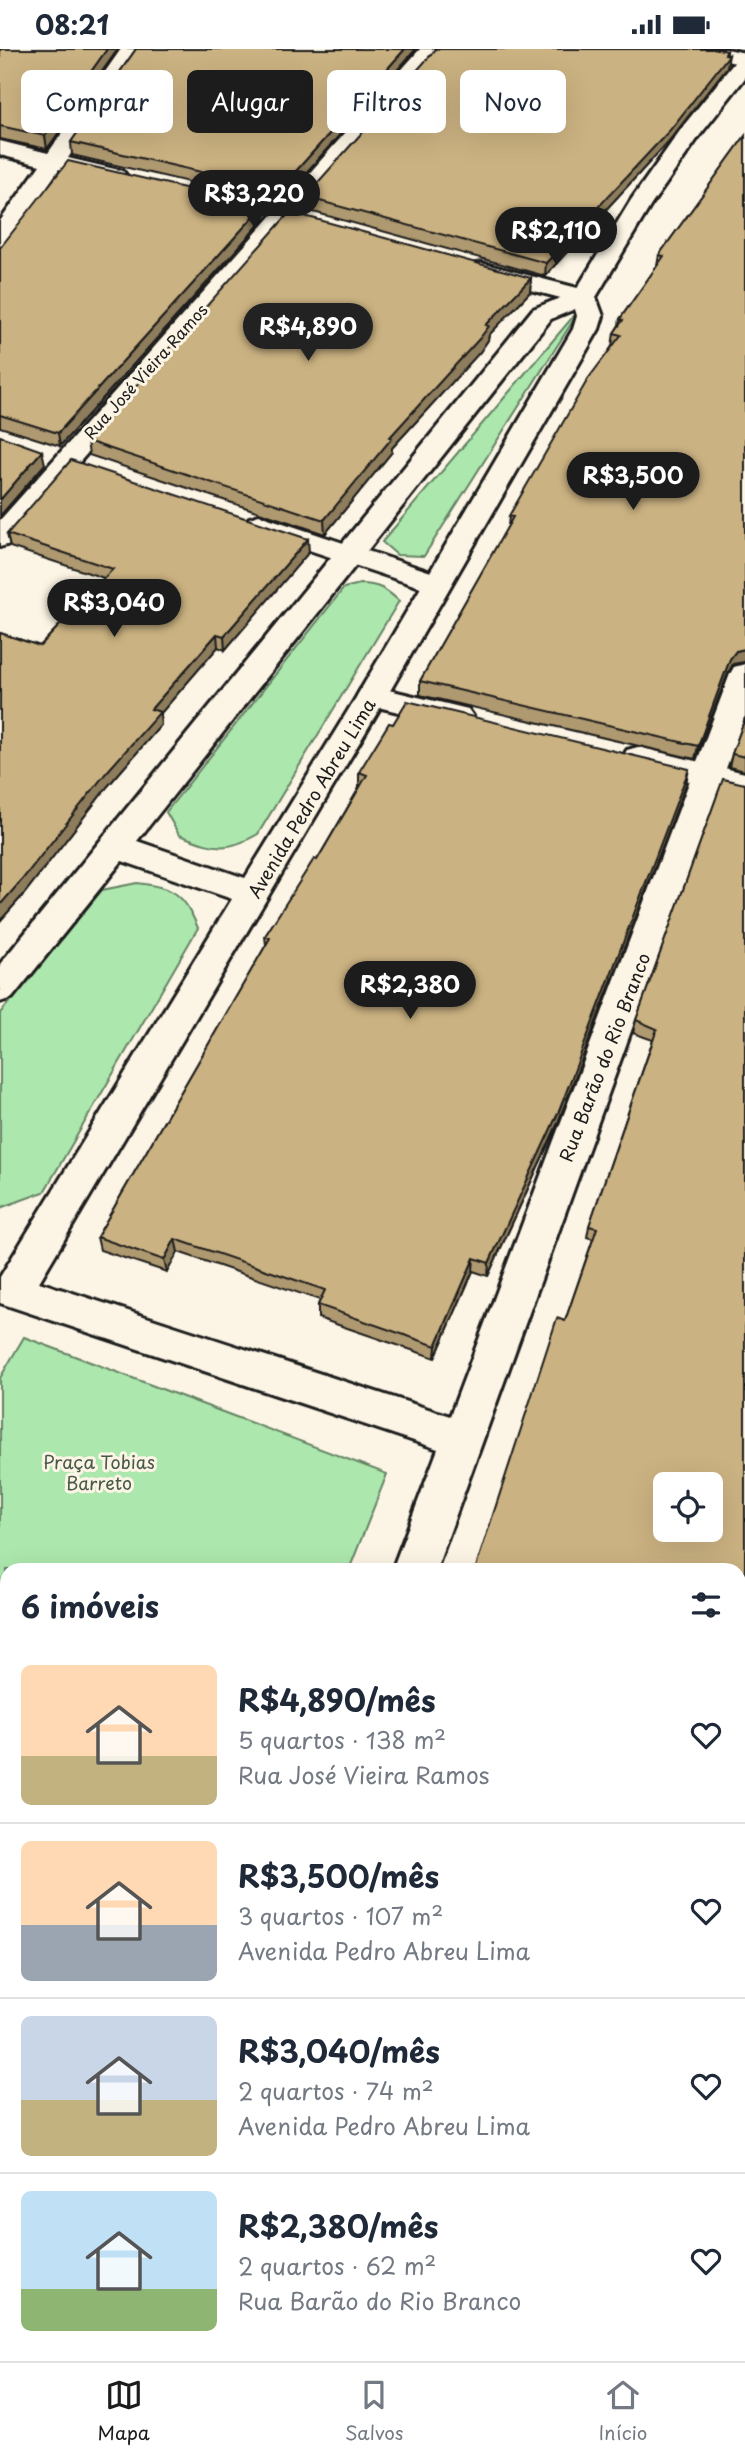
<!DOCTYPE html>
<html lang="pt">
<head>
<meta charset="utf-8">
<style>
	:root { --surface:#fff; --page:#f6f6f7; --text:#1f2937; --muted:#747a83; --line:#e0e1e3; --accent:#1c1c1c }
	body { margin:0; font-family:"Playpen Sans",sans-serif; background:var(--page); color:var(--text); height:100vh; display:flex; flex-direction:column; font-size:26px; white-space:nowrap }
	* { box-sizing:border-box; margin:0 }
	p { font-size:23px; color:var(--muted) }
	.icon { flex:none; width:38px; height:38px; fill:none; stroke:currentColor; stroke-width:2; stroke-linecap:round; stroke-linejoin:round }
	.map { position:relative; flex:1; overflow:hidden }
	.side { position:absolute; left:0px; top:1514px; width:746px; height:800px; display:flex; flex-direction:column; background:var(--surface); border-radius:21px 21px 0 0; box-shadow:0 7px 28px #0002 }
	.side>* { flex:none }
	.banner { position:absolute; left:21px; top:21px; width:704px; height:63px; display:flex; gap:14px }
	.buttons { position:absolute; left:653px; top:1423px; display:grid; gap:14px }
	.buttons a { display:grid; place-items:center; width:70px; height:70px; border-radius:10px; background:var(--surface); box-shadow:0 7px 28px #0002; font-size:35px }
	.price { position:absolute; translate:-50% -60px; padding:0 16px; border-radius:24px; background:var(--accent); color:#fff; font-size:23px; line-height:46px; filter:drop-shadow(0 2px 4px #0008) }
	.price::after { content:''; position:absolute; left:50%; top:42px; width:21px; height:16px; margin-left:-10px; background:inherit; clip-path:polygon(0 0,100% 0,50% 100%) }
	.price.selected { background:#222; color:#fff }
	ul { padding:0; list-style:none }
	li { display:flex; align-items:center; gap:21px; height:175px; padding:0 21px }
	li+li { border-top:2px solid var(--line) }
	li span { display:grid; place-items:center; flex:none; width:196px; height:140px; border-radius:10px; color:#555 }
	li>.icon { margin-inline-start:auto }
	span .icon { width:84px; height:84px; fill:#fffc; stroke-width:1 }
	li b { font-size:30px }
	h2 { display:flex; justify-content:space-between; align-items:center; height:84px; padding:0 21px; font-size:30px }
	.pill { padding:0 24px; border-radius:10px; background:var(--surface); box-shadow:0 7px 28px #0002; font-size:24px; line-height:63px }
	.pill.selected { background:var(--accent); color:#fff }
	.status { display:flex; justify-content:space-between; align-items:center; height:49px; padding:0 35px; background:var(--surface); direction:ltr }
	.status svg { height:19px; fill:currentColor }
	.tab-bar { display:flex; justify-content:space-around; align-items:center; height:98px; border-top:2px solid var(--line); background:var(--surface); font-size:19px; color:var(--muted) }
	.tab-bar a { display:grid; justify-items:center; gap:4px }
	.tab-bar .selected { color:var(--accent) }
	.map>svg:first-child { display:block }
	.green { fill:#ace7ad; stroke:#648264; stroke-width:2 }
	.lines { fill:none; stroke-linecap:round; stroke-linejoin:round }
	.minor-casing { stroke:#1c1c1c; stroke-width:6 }
	.major-casing { stroke:#1c1c1c; stroke-width:6 }
	.minor { fill:#fcf5e5; fill-rule:evenodd }
	.major { fill:#fcf5e5; fill-rule:evenodd }
	.wall { fill:#af9970; stroke:#1c1c1c; stroke-width:2 }
	.shaded-wall { fill:#8e7d5b; stroke:#1c1c1c; stroke-width:2 }
	.building { fill:#cbb282; stroke:#1c1c1c; stroke-width:2; fill-rule:evenodd }
	.labels { text-anchor:middle; dominant-baseline:central; stroke-width:6; stroke-linejoin:round; paint-order:stroke }
	.far-street-label { font-size:16px; fill:#1c1c1c; stroke:#fcf5e5 }
	.street-label { font-size:18px; fill:#1c1c1c; stroke:#fcf5e5 }
	.park-label { font-size:18px; fill:#475948; stroke:#fcf5e5 }
</style>
</head>
<body>
<div class="status"><b>08:21</b><svg viewBox="0 0 49 12"><path d="M0 12V9h3v3zM5 12V6h3v6zM10 12V3h3v9zM15 12V0h3v12zM26 1h20v11H26zM47 4h2v5h-2z"/></svg></div>
<div class="map">
<svg width="745" height="2312" viewBox="0 0 745 2312">
	<rect width="100%" height="100%" fill="#fcf5e5"/>
	<filter id="ink" filterUnits="userSpaceOnUse"><feTurbulence type="fractalNoise" baseFrequency=".0143" numOctaves="2"/><feDisplacementMap in="SourceGraphic" scale="14" xChannelSelector="R" yChannelSelector="G"/><feConvolveMatrix kernelMatrix="1 2 1 2 8 2 1 2 1" color-interpolation-filters="sRGB"/></filter>
	<g filter="url(#ink)">
		<g class="green">
			<path d="M 583,256 L 424,507 L 397,506 L 382,493 Z"/>
			<path d="M 360,535 C 378,535 386,540 399,552 L 258,785 C 224,805 213,798 179,786 L 166,763 L 344,539 Z"/>
			<path d="M 137,834 C 175,839 183,844 198,879 L 44,1143 L 0,1159 L 0,964 L 102,841 Z"/>
			<path d="M 24,1288 L 387,1425 L 349,1521 L 7,1521 L 7,1560 L 0,1557 L 0,1329 Z"/>
			<path d="M 739,2003 L 745,2005 L 745,2312 L 674,2312 L 671,2307 L 738,2306 Z"/>
		</g>
		<g class="lines">
			<defs>
				<g id="minor">
					<path d="M 121,0 L 143,0 L 68,109 L 123,122 L 127,127 L 123,132 L 115,134 L 59,120 L 8,194 L 0,196 L 0,172 L 40,116 L 0,106 L 0,92 L 48,104 Z"/>
					<path d="M 420,0 L 443,0 L 76,417 L 10,495 L 0,498 L 0,471 Z"/>
					<path d="M 685,0 L 727,0 L 745,4 L 745,16 L 689,4 Z"/>
					<path d="M 481,214 L 593,243 L 596,248 L 593,253 L 584,255 L 472,226 L 469,221 L 472,216 Z"/>
					<path d="M 259,466 L 446,528 L 451,534 L 446,540 L 436,543 L 426,540 L 249,481 L 245,475 L 249,469 Z"/>
					<path d="M 372,637 L 468,660 L 473,667 L 468,674 L 457,677 L 361,654 L 357,647 L 361,640 Z"/>
					<path d="M 638,698 L 745,724 L 745,746 L 627,717 L 622,709 L 627,701 Z"/>
					<path d="M 738,1932 L 745,1935 L 745,1985 L 738,1983 Z"/>
					<path d="M 112,2306 L 168,2306 L 166,2312 L 110,2312 Z"/>
				</g>
				<g id="major">
					<path d="M 745,9 L 745,29 L 700,86 L 651,156 L 596,248 L 603,267 L 599,280 L 387,647 L 39,1233 L 450,1367 L 730,625 L 734,618 L 745,615 L 745,667 L 436,1521 L 392,1521 L 438,1400 L 0,1254 L 0,1228 L 232,850 L 122,812 L 12,949 L 0,953 L 0,915 L 533,260 L 575,243 L 631,151 L 684,76 L 737,10 ZM 575,260 L 577,267 L 573,280 L 357,647 L 245,829 L 137,792 L 551,270 Z"/>
					<path d="M 0,1617 L 7,1620 L 7,1666 L 0,1663 Z"/>
					<path d="M 522,2306 L 578,2306 L 580,2312 L 524,2312 Z"/>
					<path d="M 608,2306 L 665,2306 L 667,2312 L 611,2312 Z"/>
				</g>
			</defs>
			<use href="#minor" class="minor-casing"/>
			<use href="#major" class="major-casing"/>
			<use href="#minor" class="minor"/>
			<use href="#major" class="major"/>
		</g>
		<g class="wall">
			<path d="M 0,0 L 118,0 L 47,100 L 0,90 Z"/>
			<path d="M 136,0 L 416,0 L 279,154 L 72,106 L 71,93 Z"/>
			<path d="M 727,2 L 727,18 L 668,93 L 545,227 L 306,161 L 305,148 Z"/>
			<path d="M 745,87 L 733,615 L 728,624 L 695,710 L 420,646 L 420,632 L 508,477 L 509,467 L 612,297 L 614,284 L 619,276 L 620,270 L 657,217 L 659,206 Z"/>
			<path d="M 264,170 L 60,397 L 0,378 L 0,199 Z"/>
			<path d="M 531,229 L 530,243 L 489,286 L 488,291 L 480,303 L 392,399 L 392,403 L 325,485 L 89,406 L 87,392 Z"/>
			<path d="M 7,485 L 309,503 L 225,601 L 218,598 L 160,665 L 161,676 L 108,737 L 24,845 L 0,872 L 0,584 L 40,597 L 104,529 L 10,498 Z"/>
			<path d="M 745,669 L 745,722 L 729,718 L 732,705 Z"/>
			<path d="M 359,723 L 686,735 L 557,1076 L 488,1227 L 473,1222 L 435,1309 L 318,1269 L 318,1256 L 320,1251 L 178,1203 L 167,1223 L 100,1201 L 97,1188 L 266,896 L 265,887 L 317,811 L 359,739 Z"/>
			<path d="M 745,735 L 745,1886 L 738,1883 L 738,1521 L 565,1272 L 593,1190 L 587,1188 L 589,1177 L 653,991 L 633,984 L 636,971 Z"/>
		</g>
		<g class="shaded-wall">
			<path d="M 107,0 L 118,0 L 47,100 L 45,87 Z"/>
			<path d="M 405,0 L 416,0 L 279,154 L 279,141 Z"/>
			<path d="M 727,2 L 726,9 L 729,6 L 727,18 L 668,93 L 545,227 L 546,214 Z"/>
			<path d="M 263,157 L 264,170 L 60,397 L 58,384 Z"/>
			<path d="M 531,229 L 530,243 L 489,286 L 488,291 L 480,303 L 392,399 L 392,403 L 325,485 L 324,471 L 390,388 L 486,276 Z"/>
			<path d="M 42,402 L 45,415 L 0,467 L 0,451 Z"/>
			<path d="M 308,490 L 309,503 L 225,601 L 224,587 Z"/>
			<path d="M 217,585 L 218,598 L 160,665 L 161,676 L 108,737 L 24,845 L 0,872 L 0,856 L 151,660 Z"/>
			<path d="M 745,600 L 745,613 L 733,615 L 728,624 L 695,710 L 698,697 L 730,610 L 736,602 Z"/>
			<path d="M 689,720 L 686,735 L 557,1076 L 488,1227 L 489,1214 Z"/>
			<path d="M 175,1190 L 178,1203 L 167,1223 L 164,1211 Z"/>
			<path d="M 474,1209 L 473,1222 L 435,1309 L 436,1297 Z"/>
			<path d="M 0,1682 L 5,1691 L 0,1699 Z"/>
			<path d="M 69,2306 L 75,2306 L 73,2312 L 66,2312 Z"/>
		</g>
		<g class="building">
			<path d="M 0,0 L 107,0 L 45,87 L 0,77 Z"/>
			<path d="M 136,0 L 405,0 L 279,141 L 71,93 Z"/>
			<path d="M 436,0 L 718,0 L 727,2 L 725,5 L 729,6 L 670,81 L 546,214 L 305,148 Z"/>
			<path d="M 745,87 L 745,600 L 736,602 L 730,610 L 698,697 L 420,632 L 513,468 L 509,467 L 588,330 L 621,286 L 614,284 L 623,271 L 620,270 L 664,207 L 659,206 Z"/>
			<path d="M 68,112 L 263,157 L 58,384 L 0,366 L 0,199 Z"/>
			<path d="M 290,163 L 531,229 L 486,276 L 489,277 L 480,289 L 390,388 L 392,389 L 324,471 L 87,392 Z"/>
			<path d="M 0,387 L 42,402 L 0,451 Z"/>
			<path d="M 71,411 L 308,490 L 224,587 L 217,585 L 151,660 L 160,663 L 106,724 L 21,832 L 0,856 L 0,584 L 40,597 L 113,520 L 7,485 Z"/>
			<path d="M 407,652 L 689,720 L 559,1062 L 489,1214 L 474,1209 L 436,1297 L 318,1256 L 325,1241 L 175,1190 L 164,1211 L 97,1188 L 270,889 L 265,887 L 314,810 L 317,811 L 367,726 L 359,723 L 389,674 L 393,675 Z"/>
			<path d="M 745,669 L 745,708 L 732,705 Z"/>
			<path d="M 723,730 L 745,735 L 745,1879 L 738,1876 L 738,1521 L 475,1521 L 557,1269 L 565,1272 L 597,1179 L 589,1177 L 657,980 L 636,971 ZM 665,1435 L 710,1435 L 710,1480 L 665,1480 Z"/>
			<path d="M 7,1853 L 7,2306 L 69,2306 L 66,2312 L 0,2312 L 0,1865 Z"/>
			<path d="M 187,2306 L 465,2306 L 467,2312 L 185,2312 Z"/>
		</g>
	</g>
	<g class="labels">
		<g class="far-street-label">
			<text transform="translate(145 322) rotate(-48)">Rua José Vieira Ramos</text>
		</g>
		<g class="street-label">
			<text transform="translate(311 749) rotate(-59)">Avenida Pedro Abreu Lima</text>
			<text transform="translate(604 1008) rotate(-69)">Rua Barão do Rio Branco</text>
		</g>
		<g class="park-label">
			<text x="99" y="1412">Praça Tobias<tspan x="99" dy="21">Barreto</tspan></text>
		</g>
	</g>
</svg>
<div class="buttons">
<a><svg class="icon" aria-label="locate" viewBox="0 0 24 24"><circle cx="12" cy="12" r="6"/><path d="M12 2v4M12 18v4M2 12h4M18 12h4"/></svg></a>
</div>
<b class="price" style="left:254px;top:181px">R$3,220</b>
<b class="price" style="left:556px;top:218px">R$2,110</b>
<b class="price selected" style="left:308px;top:314px">R$4,890</b>
<b class="price" style="left:633px;top:463px">R$3,500</b>
<b class="price" style="left:114px;top:590px">R$3,040</b>
<b class="price" style="left:410px;top:972px">R$2,380</b>
<div class="banner">
<a class="pill">Comprar</a>
<a class="pill selected">Alugar</a>
<a class="pill">Filtros</a>
<a class="pill">Novo</a>
</div>
<section class="side">
<h2>6 imóveis<svg class="icon" aria-label="filters" viewBox="0 0 24 24"><path d="M4 7h16M4 17h16"/><circle cx="9" cy="7" r="2"/><circle cx="15" cy="17" r="2"/></svg></h2>
<ul>
<li><span style="background:linear-gradient(#ffd9b3 65%,#c2b280 0)"><svg class="icon" aria-label="home" viewBox="0 0 24 24"><path d="M3 11l9-7 9 7M6 9v11h12V9"/></svg></span><div><b>R$4,890/mês</b><p>5 quartos · 138 m²</p><p>Rua José Vieira Ramos</p></div><svg class="icon" aria-label="heart" viewBox="0 0 24 24"><path d="M12 20l-8-8c-3-5 5-10 8-4 3-6 11-1 8 4z"/></svg></li>
<li><span style="background:linear-gradient(#ffd9b3 60%,#9aa5b1 0)"><svg class="icon" aria-label="home" viewBox="0 0 24 24"><path d="M3 11l9-7 9 7M6 9v11h12V9"/></svg></span><div><b>R$3,500/mês</b><p>3 quartos · 107 m²</p><p>Avenida Pedro Abreu Lima</p></div><svg class="icon" aria-label="heart" viewBox="0 0 24 24"><path d="M12 20l-8-8c-3-5 5-10 8-4 3-6 11-1 8 4z"/></svg></li>
<li><span style="background:linear-gradient(#c9d6e8 60%,#c2b280 0)"><svg class="icon" aria-label="home" viewBox="0 0 24 24"><path d="M3 11l9-7 9 7M6 9v11h12V9"/></svg></span><div><b>R$3,040/mês</b><p>2 quartos · 74 m²</p><p>Avenida Pedro Abreu Lima</p></div><svg class="icon" aria-label="heart" viewBox="0 0 24 24"><path d="M12 20l-8-8c-3-5 5-10 8-4 3-6 11-1 8 4z"/></svg></li>
<li><span style="background:linear-gradient(#bfe0f5 70%,#8fb573 0)"><svg class="icon" aria-label="home" viewBox="0 0 24 24"><path d="M3 11l9-7 9 7M6 9v11h12V9"/></svg></span><div><b>R$2,380/mês</b><p>2 quartos · 62 m²</p><p>Rua Barão do Rio Branco</p></div><svg class="icon" aria-label="heart" viewBox="0 0 24 24"><path d="M12 20l-8-8c-3-5 5-10 8-4 3-6 11-1 8 4z"/></svg></li>
</ul>
</section>
</div>
<nav class="tab-bar">
<a class="selected"><svg class="icon" aria-label="map" viewBox="0 0 24 24"><path d="M3 6l6-2 6 2 6-2v14l-6 2-6-2-6 2zM9 4v14M15 6v14"/></svg>Mapa</a>
<a><svg class="icon" aria-label="saved" viewBox="0 0 24 24"><path d="M7 4h10v16l-5-4-5 4z"/></svg>Salvos</a>
<a><svg class="icon" aria-label="home" viewBox="0 0 24 24"><path d="M3 11l9-7 9 7M6 9v11h12V9"/></svg>Início</a>
</nav>
</body>
</html>
